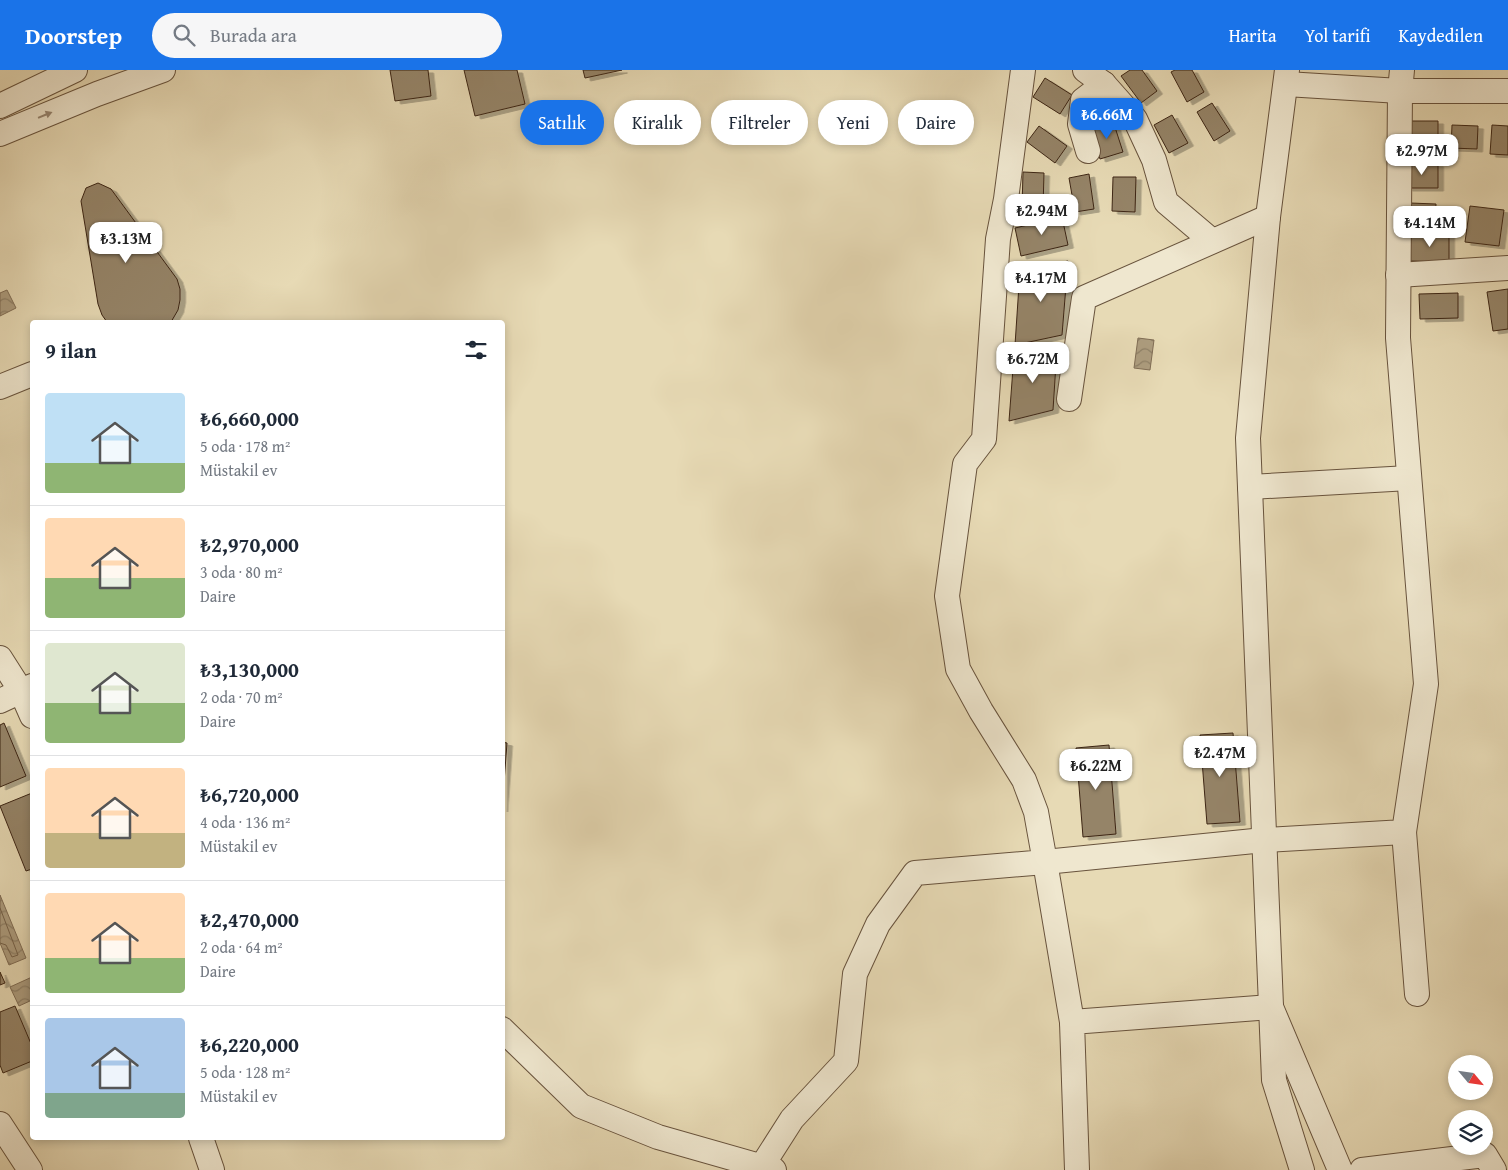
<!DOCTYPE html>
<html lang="tr">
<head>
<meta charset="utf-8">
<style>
	:root { --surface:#fff; --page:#f6f6f7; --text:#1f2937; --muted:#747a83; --line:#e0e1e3; --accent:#1a73e8 }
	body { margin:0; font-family:"Gentium Book Plus",serif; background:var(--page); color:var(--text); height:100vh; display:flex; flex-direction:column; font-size:19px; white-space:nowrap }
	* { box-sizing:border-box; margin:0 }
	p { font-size:16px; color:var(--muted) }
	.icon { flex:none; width:28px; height:28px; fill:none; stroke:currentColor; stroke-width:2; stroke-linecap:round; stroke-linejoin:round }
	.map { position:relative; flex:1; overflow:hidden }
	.sheet { position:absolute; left:30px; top:250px; width:475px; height:820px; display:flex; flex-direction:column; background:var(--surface); border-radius:5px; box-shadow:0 2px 8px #0003 }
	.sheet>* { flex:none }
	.hud { position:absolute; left:520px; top:30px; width:475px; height:45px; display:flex; gap:10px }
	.needle { width:32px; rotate:119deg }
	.controls { position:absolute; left:1448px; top:985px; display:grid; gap:10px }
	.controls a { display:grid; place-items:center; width:45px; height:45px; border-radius:50%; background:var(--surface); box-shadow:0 2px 8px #0003; font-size:25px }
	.price { position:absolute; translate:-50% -42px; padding:0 11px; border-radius:10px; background:#fff; color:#222; font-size:16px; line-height:32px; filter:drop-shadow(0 1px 2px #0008) }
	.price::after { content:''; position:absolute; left:50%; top:30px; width:15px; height:11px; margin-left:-8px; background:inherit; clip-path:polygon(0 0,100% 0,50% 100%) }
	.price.current { background:var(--accent); color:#fff }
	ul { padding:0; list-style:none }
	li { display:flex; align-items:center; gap:15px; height:125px; padding:0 15px }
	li+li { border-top:1px solid var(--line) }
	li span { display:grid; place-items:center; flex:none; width:140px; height:100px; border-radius:5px; color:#555 }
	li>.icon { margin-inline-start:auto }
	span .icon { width:60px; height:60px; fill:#fffc; stroke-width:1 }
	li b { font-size:21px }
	h2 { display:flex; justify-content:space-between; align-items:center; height:60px; padding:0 15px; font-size:21px }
	.tag { padding:0 18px; border-radius:22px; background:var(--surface); box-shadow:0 2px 8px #0003; font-size:18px; line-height:45px }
	.tag.current { background:var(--accent); color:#fff }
	header { display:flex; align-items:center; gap:30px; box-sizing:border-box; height:70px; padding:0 25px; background:var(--accent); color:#fff }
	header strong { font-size:24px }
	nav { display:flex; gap:28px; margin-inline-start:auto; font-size:18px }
	.search { width:350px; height:45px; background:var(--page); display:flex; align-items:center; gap:12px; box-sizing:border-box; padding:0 18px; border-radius:28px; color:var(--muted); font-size:19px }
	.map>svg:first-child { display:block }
	.water { fill:url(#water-waves); stroke:#806d55 }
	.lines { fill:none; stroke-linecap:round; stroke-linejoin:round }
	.shore { stroke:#75624a; stroke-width:1 }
	.building { fill:#958468; stroke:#3d2615; filter:url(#shadow) }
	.minor-casing { stroke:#68533d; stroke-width:26 }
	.minor { stroke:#efe7cf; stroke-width:24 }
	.oneway { fill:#968672 }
</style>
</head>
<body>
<header>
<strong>Doorstep</strong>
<div class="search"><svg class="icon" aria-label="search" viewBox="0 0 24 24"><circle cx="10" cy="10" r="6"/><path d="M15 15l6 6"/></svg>Burada ara</div>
<nav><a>Harita</a><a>Yol tarifi</a><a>Kaydedilen</a></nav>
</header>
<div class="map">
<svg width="1508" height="1100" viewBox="0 0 1508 1100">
	<defs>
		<pattern id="water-waves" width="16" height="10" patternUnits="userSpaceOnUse" patternTransform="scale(1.25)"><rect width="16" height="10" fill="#ad9d7f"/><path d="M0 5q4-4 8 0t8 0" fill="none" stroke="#8e8067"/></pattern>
		<filter id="shadow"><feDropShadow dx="5.5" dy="3" stdDeviation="0" flood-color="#0004"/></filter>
	</defs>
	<rect width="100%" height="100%" fill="#e7dab5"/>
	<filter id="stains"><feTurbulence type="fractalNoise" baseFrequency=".004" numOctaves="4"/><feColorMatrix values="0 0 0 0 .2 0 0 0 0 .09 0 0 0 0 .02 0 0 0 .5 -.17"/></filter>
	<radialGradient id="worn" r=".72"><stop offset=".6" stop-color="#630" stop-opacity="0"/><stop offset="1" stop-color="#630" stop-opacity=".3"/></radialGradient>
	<g class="water">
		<path d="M 7,220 L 16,238 L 0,246 L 0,223 Z"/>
		<path d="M 1138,268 L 1154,270 L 1150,300 L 1134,298 Z"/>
		<path d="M 0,825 L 26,888 L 9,895 L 0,873 Z"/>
		<path d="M 32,907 L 32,930 L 19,936 L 10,917 Z"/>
	</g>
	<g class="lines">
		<path class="shore" d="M 0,838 L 18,885 L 12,887 L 6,875 L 0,873"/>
	</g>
	<g class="building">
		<path d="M 390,0 L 428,0 L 431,26 L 395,31 Z"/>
		<path d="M 464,0 L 517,0 L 525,34 L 475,46 Z"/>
		<path d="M 583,0 L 622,0 L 585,8 Z"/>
		<path d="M 1130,0 L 1142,0 L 1157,21 L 1141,33 L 1121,6 Z"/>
		<path d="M 1175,0 L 1192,0 L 1204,22 L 1187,32 L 1171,2 Z"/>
		<path d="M 1045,8 L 1072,25 L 1060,44 L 1033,27 Z"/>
		<path d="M 1212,33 L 1230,61 L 1214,71 L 1197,42 Z"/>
		<path d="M 1172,45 L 1188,73 L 1169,83 L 1154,55 Z"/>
		<path d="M 1113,51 L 1123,82 L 1100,89 L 1090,58 Z"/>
		<path d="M 1410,51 L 1438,51 L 1438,78 L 1410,77 Z"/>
		<path d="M 1452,55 L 1478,56 L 1477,79 L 1451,78 Z"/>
		<path d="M 1492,55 L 1508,56 L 1508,85 L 1490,84 Z"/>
		<path d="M 1039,56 L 1067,76 L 1055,93 L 1027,72 Z"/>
		<path d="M 1407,93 L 1438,94 L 1438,118 L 1407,118 Z"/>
		<path d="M 1023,102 L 1044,103 L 1043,138 L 1022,138 Z"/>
		<path d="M 1089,104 L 1094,139 L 1075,142 L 1069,108 Z"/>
		<path d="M 1113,107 L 1136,107 L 1135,142 L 1112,141 Z"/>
		<path d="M 98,113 L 111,119 L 177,209 L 180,219 L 180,230 L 178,240 L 171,252 L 107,252 L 102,245 L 98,234 L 81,131 L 86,118 Z"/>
		<path d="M 1410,133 L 1436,134 L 1435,156 L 1409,155 Z"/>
		<path d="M 1470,136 L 1504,140 L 1499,176 L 1465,172 Z"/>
		<path d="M 1062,147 L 1068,175 L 1021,186 L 1015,158 Z"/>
		<path d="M 1411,164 L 1449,165 L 1449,192 L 1410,191 Z"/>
		<path d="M 1068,191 L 1062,265 L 1015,275 L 1020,200 Z"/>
		<path d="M 1508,219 L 1508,259 L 1493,261 L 1487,222 Z"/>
		<path d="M 1458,223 L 1458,248 L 1420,249 L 1419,224 Z"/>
		<path d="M 1057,278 L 1053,340 L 1009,351 L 1014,285 Z"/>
		<path d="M 4,653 L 26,706 L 0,717 L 0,655 Z"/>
		<path d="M 1233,663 L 1240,752 L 1207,754 L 1200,665 Z"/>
		<path d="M 502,672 L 507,673 L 502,739 Z"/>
		<path d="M 1109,675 L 1116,764 L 1083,767 L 1076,678 Z"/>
		<path d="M 32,723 L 32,799 L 26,801 L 0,736 Z"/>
		<path d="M 0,902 L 5,913 L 0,915 Z"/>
		<path d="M 15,936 L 32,976 L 32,991 L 3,1003 L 0,995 L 0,942 Z"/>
	</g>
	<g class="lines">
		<defs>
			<g id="minor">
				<path d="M 1085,0 L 1104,14 L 1135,49 L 1154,90 L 1166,132 L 1212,171"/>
				<path d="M 1287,0 L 1268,147 L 1248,368 L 1274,1010 L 1302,1100"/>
				<path d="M 1286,14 L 1400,21 L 1508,21"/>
				<path d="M 0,36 L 75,0"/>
				<path d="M 0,64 L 97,24 L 163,0"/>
				<path d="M 1088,81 L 1080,54 L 1083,30 L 1104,14"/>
				<path d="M 1398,205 L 1508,198"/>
				<path d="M 0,317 L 32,304"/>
				<path d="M 1069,329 L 1084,228 L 1268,147"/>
				<path d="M 1250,417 L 1409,408"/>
				<path d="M 0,588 L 21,621 L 32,646"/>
				<path d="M 0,631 L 32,616"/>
				<path d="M 1404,762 L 1417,924"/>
				<path d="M 1072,952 L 1045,792 L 1264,770 L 1404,762 L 1426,614 L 1398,268 L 1400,21 L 1402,0"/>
				<path d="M 502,959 L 581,1036 L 658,1067 L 774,1100"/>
				<path d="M 0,1054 L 30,1100"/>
				<path d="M 201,1068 L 212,1100"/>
				<path d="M 762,1096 L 792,1049 L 846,991 L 855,904 L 878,854 L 915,803 L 1045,792 L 1036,742 L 1024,710 L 981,641 L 958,599 L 947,526 L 965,394 L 984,369 L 998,169 L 1006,129 L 1023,0"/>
				<path d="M 1077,1100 L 1072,952 L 1271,937 L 1340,1100"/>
				<path d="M 1362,1100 L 1485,1085 L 1494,1100"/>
			</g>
		</defs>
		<use href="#minor" class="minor-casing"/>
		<use href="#minor" class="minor"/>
	</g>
	<defs><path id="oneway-solid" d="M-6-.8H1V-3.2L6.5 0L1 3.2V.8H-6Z" transform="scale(1.25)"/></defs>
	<use class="oneway" href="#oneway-solid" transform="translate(45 45) rotate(-22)"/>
	<rect width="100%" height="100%" filter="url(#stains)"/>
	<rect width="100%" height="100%" fill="url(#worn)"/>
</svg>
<div class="controls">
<a><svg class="needle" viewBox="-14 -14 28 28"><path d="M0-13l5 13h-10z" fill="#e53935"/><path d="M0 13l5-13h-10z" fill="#747a83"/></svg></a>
<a><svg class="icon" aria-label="layers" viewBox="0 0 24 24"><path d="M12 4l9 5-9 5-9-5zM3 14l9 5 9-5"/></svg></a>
</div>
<b class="price current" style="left:1107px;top:70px">₺6.66M</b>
<b class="price" style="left:1422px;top:106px">₺2.97M</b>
<b class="price" style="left:1042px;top:166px">₺2.94M</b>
<b class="price" style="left:1430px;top:178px">₺4.14M</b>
<b class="price" style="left:126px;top:194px">₺3.13M</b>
<b class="price" style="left:1041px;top:233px">₺4.17M</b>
<b class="price" style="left:1033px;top:314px">₺6.72M</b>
<b class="price" style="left:1220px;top:708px">₺2.47M</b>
<b class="price" style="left:1096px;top:721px">₺6.22M</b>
<div class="hud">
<a class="tag current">Satılık</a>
<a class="tag">Kiralık</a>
<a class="tag">Filtreler</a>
<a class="tag">Yeni</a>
<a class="tag">Daire</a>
</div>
<section class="sheet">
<h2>9 ilan<svg class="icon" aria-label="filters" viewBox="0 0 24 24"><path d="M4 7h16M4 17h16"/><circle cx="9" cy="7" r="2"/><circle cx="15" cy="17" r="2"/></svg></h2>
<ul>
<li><span style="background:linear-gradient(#bfe0f5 70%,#8fb573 0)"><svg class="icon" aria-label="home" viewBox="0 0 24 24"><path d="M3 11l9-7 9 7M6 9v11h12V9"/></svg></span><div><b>₺6,660,000</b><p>5 oda · 178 m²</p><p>Müstakil ev</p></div></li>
<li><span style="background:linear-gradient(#ffd9b3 60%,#8fb573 0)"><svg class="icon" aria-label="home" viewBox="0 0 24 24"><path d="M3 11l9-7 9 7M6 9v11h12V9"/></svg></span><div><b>₺2,970,000</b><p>3 oda · 80 m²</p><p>Daire</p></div></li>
<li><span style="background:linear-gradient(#dfe7d0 60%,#8fb573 0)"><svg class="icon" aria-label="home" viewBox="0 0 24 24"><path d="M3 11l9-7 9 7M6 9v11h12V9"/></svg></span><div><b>₺3,130,000</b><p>2 oda · 70 m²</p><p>Daire</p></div></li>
<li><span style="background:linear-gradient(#ffd9b3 65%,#c2b280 0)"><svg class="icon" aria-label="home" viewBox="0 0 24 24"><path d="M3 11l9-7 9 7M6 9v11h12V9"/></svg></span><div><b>₺6,720,000</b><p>4 oda · 136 m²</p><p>Müstakil ev</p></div></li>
<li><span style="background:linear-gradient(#ffd9b3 65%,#8fb573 0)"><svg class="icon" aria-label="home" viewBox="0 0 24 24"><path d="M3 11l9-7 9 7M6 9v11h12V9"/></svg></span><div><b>₺2,470,000</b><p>2 oda · 64 m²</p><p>Daire</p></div></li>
<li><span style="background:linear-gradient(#a9c7e8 75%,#7fa58c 0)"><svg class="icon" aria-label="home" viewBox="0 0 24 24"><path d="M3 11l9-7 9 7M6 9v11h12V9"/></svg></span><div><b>₺6,220,000</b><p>5 oda · 128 m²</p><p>Müstakil ev</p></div></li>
</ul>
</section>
</div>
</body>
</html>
